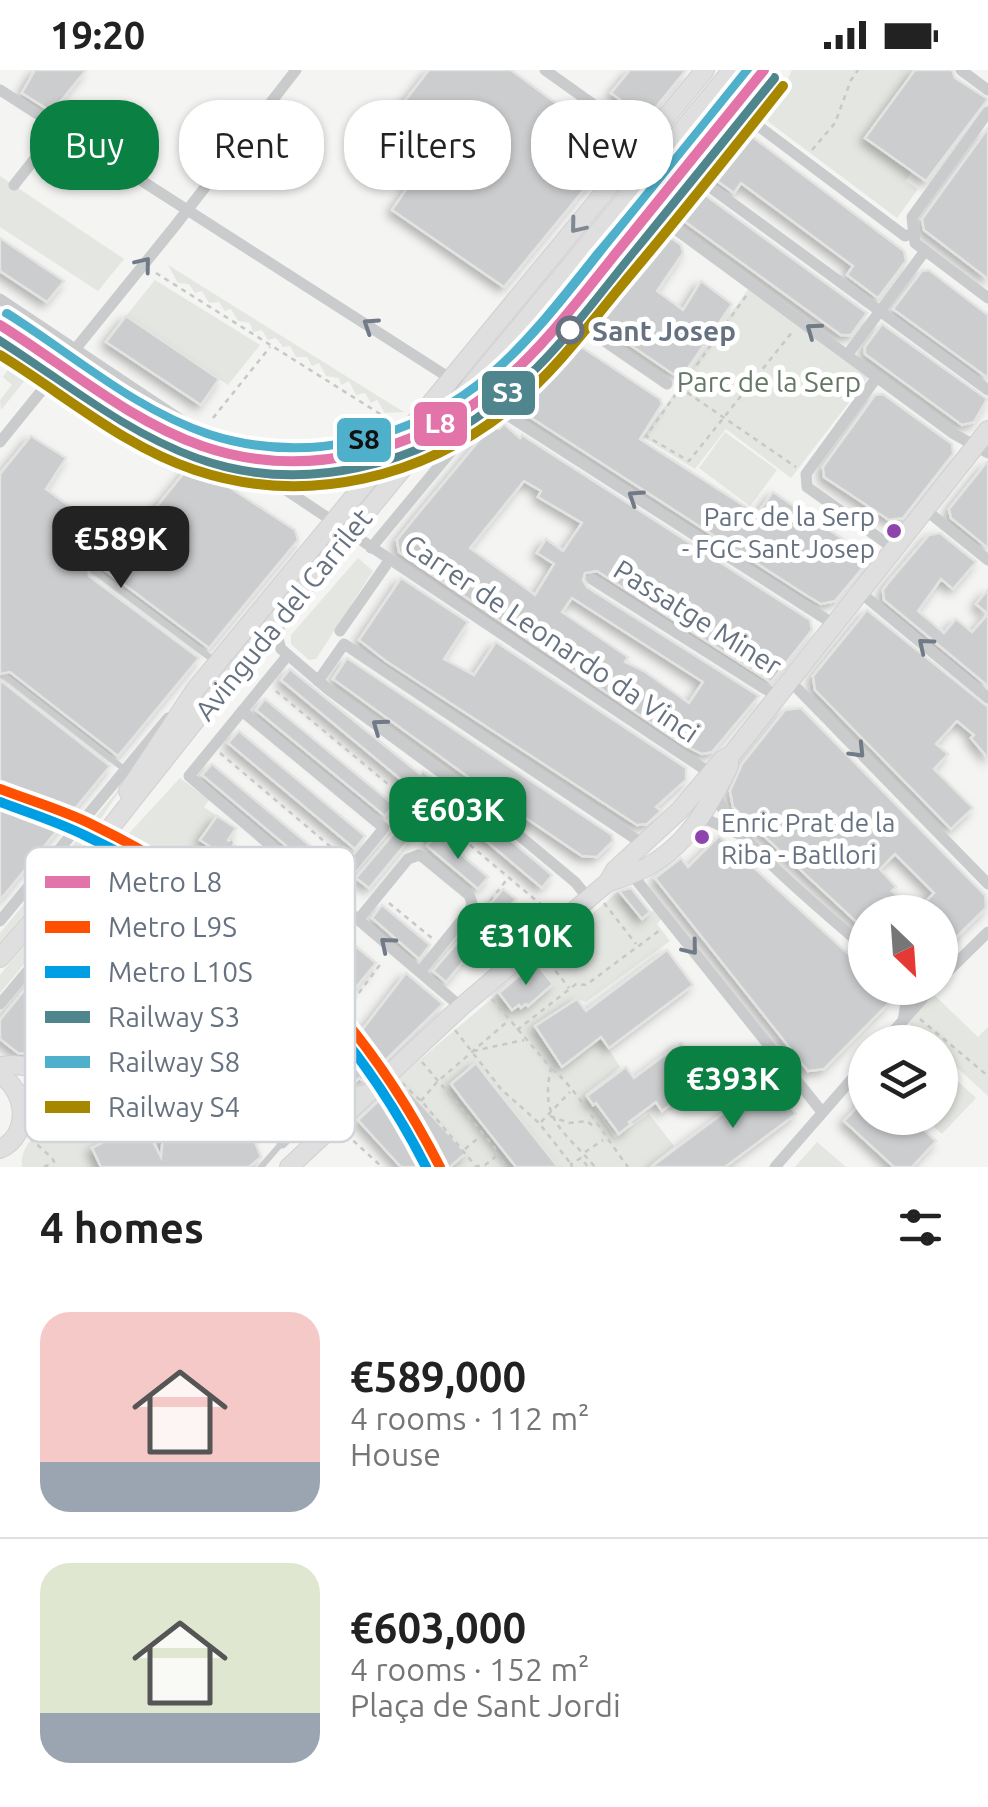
<!DOCTYPE html>
<html lang="en">
<head>
<meta charset="utf-8">
<style>
	:root { --surface:#fff; --page:#f6f6f6; --text:#222; --muted:#767676; --line:#e0e0e0; --accent:#0b8043 }
	body { margin:0; font-family:Ubuntu,sans-serif; background:var(--page); color:var(--text); height:100vh; display:flex; flex-direction:column; font-size:38px; white-space:nowrap }
	* { box-sizing:border-box; margin:0 }
	p { font-size:32px; color:var(--muted) }
	.icon { flex:none; width:55px; height:55px; fill:none; stroke:currentColor; stroke-width:2; stroke-linecap:round; stroke-linejoin:round }
	.map { position:relative; height:1097px; overflow:hidden }
	.side { display:flex; flex-direction:column; background:var(--surface); flex:1 }
	.side>* { flex:none }
	.hud { position:absolute; left:30px; top:30px; width:930px; height:90px; display:flex; gap:20px }
	.needle { width:65px; rotate:155deg }
	.tools { position:absolute; left:848px; top:825px; display:grid; gap:20px }
	.tools a { display:grid; place-items:center; width:110px; height:110px; border-radius:50%; background:var(--surface); box-shadow:0 2px 8px #0004; font-size:50px }
	.price { position:absolute; translate:-50% -85px; padding:0 22px; border-radius:20px; background:var(--accent); color:#fff; font-size:32px; line-height:65px; filter:drop-shadow(0 2px 5px #0008) }
	.price::after { content:''; position:absolute; left:50%; top:60px; width:30px; height:22px; margin-left:-15px; background:inherit; clip-path:polygon(0 0,100% 0,50% 100%) }
	.price.selected { background:#222; color:#fff }
	ul { padding:0; list-style:none }
	li { display:flex; align-items:center; gap:30px; height:250px; padding:0 40px }
	li+li { border-top:2px solid var(--line) }
	li span { display:grid; place-items:center; flex:none; width:280px; height:200px; border-radius:30px; color:#555 }
	li>.icon { margin-inline-start:auto }
	span .icon { width:120px; height:120px; fill:#fffc; stroke-width:1 }
	li b { font-size:42px }
	h2 { display:flex; justify-content:space-between; align-items:center; height:120px; padding:0 40px; font-size:42px }
	.pill { padding:0 35px; border-radius:40px; background:var(--surface); box-shadow:0 2px 8px #0004; font-size:35px; line-height:90px }
	.pill.selected { background:var(--accent); color:#fff }
	.status { display:flex; justify-content:space-between; align-items:center; height:70px; padding:0 50px; background:var(--surface); direction:ltr }
	.status svg { height:28px; fill:currentColor }
	.map>svg:first-child { display:block }
	.green { fill:#e3e6e1 }
	.building { fill:#cccdce; stroke:#e3e3e2; stroke-width:2.5; fill-rule:evenodd; filter:url(#shadow) }
	.lines { fill:none; stroke-linecap:round; stroke-linejoin:round }
	.secondary-casing { stroke:#d0d0d1; stroke-width:20 }
	.path { stroke:#c7c8c8; stroke-width:2.5; stroke-dasharray:5 5; stroke-linecap:butt }
	.lane { stroke:#cacbcc; stroke-width:6 }
	.street { stroke:#cacbcc; stroke-width:11 }
	.secondary { stroke:#dfdfdf; stroke-width:18 }
	.rail-1-casing { stroke:#fff; stroke-width:18 }
	.rail-2-casing { stroke:#fff; stroke-width:18 }
	.rail-3-casing { stroke:#fff; stroke-width:18 }
	.rail-1 { stroke:#4f868e; stroke-width:10 }
	.rail-2 { stroke:#4fb0cb; stroke-width:10 }
	.rail-3 { stroke:#a78600; stroke-width:10 }
	.metro-1-casing { stroke:#fff; stroke-width:18 }
	.metro-2-casing { stroke:#fff; stroke-width:18 }
	.metro-3-casing { stroke:#fff; stroke-width:18 }
	.metro-1 { stroke:#e274aa; stroke-width:10 }
	.metro-2 { stroke:#fe5000; stroke-width:10 }
	.metro-3 { stroke:#009fe3; stroke-width:10 }
	.oneway { stroke:#7f8893 }
	.oneway2 { stroke:#717b88 }
	.stop-dot { fill:#fff; stroke:#677280; stroke-width:5 }
	.bus-dot { fill:#8e44ad; stroke:#fff; stroke-width:4 }
	.labels { text-anchor:middle; dominant-baseline:central; stroke-width:10; stroke-linejoin:round; paint-order:stroke }
	.bus-label { font-size:26px; fill:#677280; stroke:#fff; text-anchor:end }
	.stop-label { font-size:28px; font-weight:bold; fill:#677280; stroke:#fff; text-anchor:start }
	.park-label { font-size:28px; fill:#667865; stroke:#fff }
	.street-label { font-size:28px; fill:#677280; stroke:#fff }
	.key { fill:#fff; stroke:#d1d5d9; stroke-width:2.5 }
	.key-label { font-size:28px; fill:#677280 }
	.line-badge { stroke:#fff; stroke-width:4 }
	.badge-label { font-size:28px; text-anchor:middle; font-weight:bold; fill:#fff }
	.pale-badge-label { font-size:28px; text-anchor:middle; font-weight:bold; fill:#111 }
</style>
</head>
<body>
<div class="status"><b>19:20</b><svg viewBox="0 0 49 12"><path d="M0 12V9h3v3zM5 12V6h3v6zM10 12V3h3v9zM15 12V0h3v12zM26 1h20v11H26zM47 4h2v5h-2z"/></svg></div>
<div class="map">
<svg width="988" height="1097" viewBox="0 0 988 1097">
	<defs>
		<filter id="shadow"><feDropShadow dx="-4.5" dy="4.5" stdDeviation="5" flood-color="#0004"/></filter>
	</defs>
	<rect width="100%" height="100%" fill="#f4f4f3"/>
	<g class="green">
		<path d="M 792,0 L 915,0 L 865,68 L 912,101 L 906,111 L 918,119 L 897,148 L 762,47 L 777,28 L 770,22 L 778,10 L 785,14 Z"/>
		<path d="M 0,106 L 124,189 L 98,221 L 0,157 Z"/>
		<path d="M 168,195 L 386,331 L 404,342 L 385,343 L 377,330 L 371,333 L 365,323 L 356,325 L 349,311 L 341,315 L 339,308 L 326,306 L 319,293 L 312,296 L 307,287 L 296,287 L 290,276 L 283,277 L 276,268 L 268,270 L 262,260 L 253,262 L 250,253 L 238,251 L 231,239 L 225,241 L 219,232 L 209,233 L 202,221 L 195,223 L 189,214 L 178,213 Z"/>
		<path d="M 155,210 L 260,275 L 228,315 L 126,246 Z"/>
		<path d="M 749,218 L 870,305 L 791,408 L 726,359 L 695,399 L 643,367 Z"/>
		<path d="M 30,267 L 49,280 L 1,340 L 0,330 L 12,315 L 3,307 Z"/>
		<path d="M 725,362 L 777,400 L 750,436 L 699,398 Z"/>
		<path d="M 358,488 L 373,501 L 316,589 L 309,590 L 291,574 L 291,565 Z"/>
		<path d="M 132,703 L 87,769 L 0,873 L 0,863 Z"/>
		<path d="M 180,708 L 209,730 L 204,737 L 217,746 L 200,770 L 220,783 L 147,874 L 74,823 Z"/>
		<path d="M 407,731 L 434,753 L 420,769 L 394,747 Z"/>
		<path d="M 619,821 L 642,848 L 654,840 L 661,849 L 657,854 L 670,871 L 586,932 L 576,929 L 551,952 L 547,947 L 536,956 L 562,996 L 587,973 L 590,976 L 601,967 L 620,997 L 585,1024 L 615,1068 L 649,1044 L 674,1076 L 653,1093 L 655,1097 L 450,1097 L 465,1082 L 397,1009 Z"/>
		<path d="M 65,825 L 75,833 L 0,923 L 0,905 Z"/>
		<path d="M 929,920 L 978,967 L 988,957 L 988,1026 L 940,982 L 940,972 L 929,972 L 903,948 Z"/>
		<path d="M 940,995 L 976,1028 L 942,1064 L 924,1048 L 940,1048 Z"/>
		<path d="M 56,1018 L 167,1025 L 174,1097 L 22,1097 C 20,1079 32,1069 43,1056 C 38,1041 42,1027 56,1018 Z"/>
		<path d="M 817,1072 L 846,1097 L 795,1097 Z"/>
	</g>
	<g class="building">
		<path d="M 35,0 L 86,0 L 52,42 L 22,23 Z"/>
		<path d="M 429,0 L 511,0 L 606,70 L 610,88 L 504,217 L 392,140 L 442,67 L 401,36 Z"/>
		<path d="M 630,0 L 686,0 L 656,37 L 634,40 L 611,23 Z"/>
		<path d="M 915,0 L 952,0 L 955,8 L 988,29 L 926,111 L 865,68 Z"/>
		<path d="M 988,58 L 988,209 L 924,160 L 922,149 Z"/>
		<path d="M 746,62 L 904,181 L 906,191 L 878,228 L 847,205 L 853,196 L 741,113 L 734,123 L 702,100 L 732,64 Z"/>
		<path d="M 690,114 L 867,243 L 851,265 L 841,265 L 669,140 Z"/>
		<path d="M 655,156 L 681,175 L 683,183 L 657,221 L 683,240 L 701,211 L 732,234 L 686,301 L 673,304 L 592,249 L 589,235 Z"/>
		<path d="M 0,168 L 64,211 L 47,232 L 0,201 Z"/>
		<path d="M 929,200 L 988,245 L 988,308 L 893,239 L 922,201 Z"/>
		<path d="M 126,246 L 219,309 L 201,335 L 106,272 Z"/>
		<path d="M 882,254 L 987,329 L 974,352 L 962,355 L 865,284 L 865,277 Z"/>
		<path d="M 574,272 L 660,329 L 662,334 L 640,369 L 757,444 L 773,422 L 871,488 L 835,531 L 821,534 L 806,525 L 516,338 L 514,325 L 535,300 L 558,273 Z"/>
		<path d="M 883,324 L 952,374 L 953,384 L 903,448 L 889,450 L 824,407 L 823,397 L 875,325 Z"/>
		<path d="M 504,354 L 520,368 L 522,365 L 810,550 L 812,560 L 771,612 L 597,501 L 585,503 L 583,510 L 587,517 L 759,626 L 712,682 L 702,684 L 684,675 L 399,482 L 397,470 L 417,445 L 491,356 L 499,359 ZM 524,411 L 541,421 L 538,427 L 582,453 L 563,481 L 546,469 L 537,483 L 554,494 L 535,525 L 470,478 ZM 572,528 L 703,612 L 689,633 L 644,601 L 625,592 L 628,587 L 562,542 Z"/>
		<path d="M 31,366 L 66,388 L 46,419 L 124,477 L 192,393 L 295,460 L 298,470 L 209,578 L 97,494 L 88,495 L 89,506 L 199,588 L 118,686 L 10,602 L 0,604 L 0,404 Z"/>
		<path d="M 987,392 L 988,392 L 988,478 L 951,448 L 949,439 Z"/>
		<path d="M 940,463 L 976,492 L 953,519 L 941,509 L 918,541 L 944,563 L 956,549 L 972,562 L 988,544 L 976,534 L 988,520 L 988,616 L 884,530 L 883,520 L 888,513 L 929,465 Z"/>
		<path d="M 401,508 L 468,552 L 444,589 L 474,605 L 496,572 L 686,698 L 686,710 L 656,737 L 661,741 L 647,754 L 637,755 L 386,591 L 359,570 Z"/>
		<path d="M 867,540 L 988,637 L 988,688 L 971,668 L 974,665 L 957,651 L 936,674 L 948,684 L 934,699 L 973,738 L 951,759 L 815,620 L 813,606 Z"/>
		<path d="M 347,588 L 612,765 L 613,771 L 597,787 L 582,786 L 514,740 L 333,609 Z"/>
		<path d="M 290,599 L 420,704 L 423,701 L 460,728 L 552,805 L 542,818 L 415,711 L 410,717 L 281,610 Z"/>
		<path d="M 0,610 L 110,696 L 0,830 Z"/>
		<path d="M 265,629 L 394,735 L 385,746 L 256,640 Z"/>
		<path d="M 801,638 L 985,825 L 986,838 L 940,883 L 940,842 L 916,842 L 934,823 L 895,784 L 880,799 L 896,817 L 892,821 L 916,842 L 865,842 L 865,860 L 733,737 L 730,721 L 742,694 L 785,640 Z"/>
		<path d="M 239,661 L 365,766 L 355,779 L 228,673 Z"/>
		<path d="M 212,694 L 338,799 L 328,811 L 202,705 Z"/>
		<path d="M 217,746 L 236,758 L 228,770 L 376,893 L 352,922 L 208,802 L 223,785 L 200,770 Z"/>
		<path d="M 400,756 L 412,766 L 369,818 L 356,808 Z"/>
		<path d="M 437,764 L 488,807 L 478,819 L 427,776 Z"/>
		<path d="M 719,766 L 865,899 L 865,918 L 885,918 L 889,921 L 889,933 L 824,999 L 808,1001 L 655,808 L 681,788 L 688,797 Z"/>
		<path d="M 631,818 L 650,842 L 642,849 L 619,821 Z"/>
		<path d="M 503,819 L 516,829 L 446,912 L 433,901 Z"/>
		<path d="M 382,835 L 430,875 L 419,889 L 372,848 Z"/>
		<path d="M 90,840 L 191,917 L 133,986 L 109,966 L 91,987 L 78,976 L 72,983 L 48,963 L 31,984 L 18,983 L 0,969 L 0,950 Z"/>
		<path d="M 667,880 L 693,915 L 609,978 L 601,967 L 562,997 L 535,956 L 577,929 L 586,941 Z"/>
		<path d="M 535,892 L 553,914 L 528,936 L 526,934 L 521,938 L 519,935 L 512,940 L 499,923 Z"/>
		<path d="M 406,903 L 443,934 L 364,1011 L 359,1008 L 352,1015 L 332,999 Z"/>
		<path d="M 681,973 L 707,1007 L 662,1041 L 656,1032 L 629,1052 L 631,1054 L 619,1064 L 596,1033 L 593,1035 L 587,1026 L 626,997 L 634,1008 Z"/>
		<path d="M 476,993 L 489,1010 L 558,1097 L 516,1097 L 463,1030 L 451,1014 Z"/>
		<path d="M 769,1009 L 796,1044 L 725,1097 L 651,1097 Z"/>
		<path d="M 400,1011 L 466,1083 L 450,1097 L 401,1097 L 358,1050 Z"/>
		<path d="M 167,1025 L 239,1032 L 261,1087 L 249,1097 L 101,1097 L 92,1078 L 143,1052 L 161,1087 Z"/>
		<path d="M 865,1029 L 865,1048 L 911,1048 L 936,1071 L 912,1097 L 894,1097 L 844,1051 Z"/>
	</g>
	<g class="lines">
		<defs>
			<g id="secondary">
				<path d="M 128,721 L 195,620 L 705,0"/>
				<path d="M 608,812 C 674,795 701,753 729,696 L 729,688"/>
				<path d="M 0,888 L 84,791 L 213,628 L 732,0"/>
				<path d="M 0,996 L 13,995 L 294,1020 L 313,1028"/>
				<path d="M 0,1005 C 27,1021 31,1065 0,1079"/>
				<path d="M 21,1033 L 37,1014 L 63,1001"/>
				<path d="M 313,1056 L 306,1043 L 313,1028 L 327,1025 L 344,1030 L 362,1025"/>
				<path d="M 289,1097 L 461,937 L 608,812 L 615,800 L 680,740 L 722,690 L 732,684 L 988,360"/>
			</g>
		</defs>
		<use href="#secondary" class="secondary-casing"/>
		<g class="path">
			<path d="M 812,80 L 835,53 L 851,10 L 858,0"/>
			<path d="M 156,203 L 396,354"/>
			<path d="M 746,226 L 646,366 L 689,391 L 793,261"/>
			<path d="M 679,317 L 796,397"/>
			<path d="M 213,348 L 270,277"/>
			<path d="M 276,621 L 406,729 L 414,728 L 551,843"/>
			<path d="M 220,683 L 344,788"/>
			<path d="M 390,748 L 404,731"/>
			<path d="M 395,751 L 415,767"/>
			<path d="M 424,773 L 442,753"/>
			<path d="M 207,803 L 355,928 L 382,892"/>
			<path d="M 185,830 L 307,931"/>
			<path d="M 490,831 L 508,808"/>
			<path d="M 389,833 L 433,869"/>
			<path d="M 604,833 L 636,874"/>
			<path d="M 159,860 L 234,769"/>
			<path d="M 543,885 L 569,918"/>
			<path d="M 492,929 L 551,998 C 539,1051 564,1060 595,1097"/>
			<path d="M 920,949 L 988,1006"/>
			<path d="M 455,960 L 501,1019 L 539,1053 L 571,1094"/>
			<path d="M 517,960 L 576,914 L 586,915 L 660,860"/>
			<path d="M 281,962 L 307,931 L 323,925 L 334,912"/>
			<path d="M 473,981 L 524,970"/>
			<path d="M 35,982 L 132,867 L 141,874"/>
			<path d="M 422,992 L 495,1078 L 495,1087 L 485,1095 L 472,1097"/>
			<path d="M 552,999 C 573,1014 609,1072 628,1097"/>
			<path d="M 402,1013 L 424,1034 L 473,1093"/>
			<path d="M 421,1031 L 437,1012 L 508,951"/>
			<path d="M 550,1046 L 569,1053 L 587,1051 L 594,1057"/>
			<path d="M 541,1052 L 570,1022"/>
			<path d="M 346,1064 L 382,1097"/>
			<path d="M 30,1068 L 52,1088 L 57,1097"/>
			<path d="M 465,1079 L 482,1065"/>
			<path d="M 495,1082 L 507,1097"/>
			<path d="M 585,1082 L 603,1070"/>
			<path d="M 44,1097 L 53,1093"/>
			<path d="M 572,1097 L 571,1094 L 581,1088 L 588,1097"/>
		</g>
		<g class="lane">
			<path d="M 93,500 L 216,592"/>
			<path d="M 6,607 L 124,699"/>
			<path d="M 261,1097 L 281,1074"/>
		</g>
		<g class="street">
			<path d="M 545,0 L 646,72"/>
			<path d="M 961,0 L 988,20"/>
			<path d="M 0,20 L 835,555"/>
			<path d="M 988,42 L 912,147 L 915,173 L 988,228"/>
			<path d="M 745,46 L 905,166 L 914,163"/>
			<path d="M 695,106 L 988,320"/>
			<path d="M 14,115 L 60,57"/>
			<path d="M 636,116 L 648,139 L 954,364 L 988,383"/>
			<path d="M 0,229 L 710,703 L 716,701"/>
			<path d="M 884,236 L 925,181"/>
			<path d="M 562,242 L 667,314"/>
			<path d="M 847,285 L 880,241"/>
			<path d="M 877,307 L 806,404 L 807,417 L 896,480"/>
			<path d="M 0,372 L 175,156 L 296,0"/>
			<path d="M 927,441 L 988,490"/>
			<path d="M 371,478 L 483,343 L 495,337 L 506,310 L 764,0"/>
			<path d="M 592,509 L 778,627"/>
			<path d="M 861,523 L 988,628"/>
			<path d="M 280,551 L 278,569 L 281,579 L 329,620 L 466,721 L 575,812 L 589,829"/>
			<path d="M 340,561 L 386,495"/>
			<path d="M 288,585 L 189,706 L 461,937"/>
			<path d="M 318,611 L 344,574 L 643,774"/>
			<path d="M 790,611 L 988,814"/>
			<path d="M 242,641 L 384,758 L 328,826"/>
			<path d="M 715,724 C 732,768 826,843 865,878"/>
			<path d="M 699,746 L 741,765"/>
			<path d="M 637,798 L 638,812 L 822,1042"/>
			<path d="M 358,850 L 408,789 L 419,785 L 424,788 L 469,825 L 472,833 L 470,840 L 420,902"/>
			<path d="M 0,851 L 168,648"/>
			<path d="M 154,874 L 271,970 L 294,1020"/>
			<path d="M 940,909 L 988,862"/>
			<path d="M 901,918 L 906,933 L 903,951"/>
			<path d="M 0,934 L 76,843"/>
			<path d="M 884,972 L 932,918"/>
			<path d="M 282,1073 L 296,1059 L 310,1054"/>
			<path d="M 775,1097 L 865,994"/>
		</g>
		<use href="#secondary" class="secondary"/>
		<defs>
			<path id="rail-1" d="M 0,270 C 64,310 123,359 194,386 C 300,427 420,395 506,325 C 554,286 592,232 631,184 C 679,126 726,67 774,8"/>
			<path id="rail-2" d="M 7,244 C 72,285 135,341 209,365 C 307,396 416,371 493,303 C 533,268 566,224 599,183 C 650,123 699,61 748,0"/>
			<path id="rail-3" d="M 0,285 C 64,324 123,376 195,400 C 306,437 426,408 515,334 C 559,297 594,248 631,204 C 683,142 733,79 783,16"/>
		</defs>
		<use href="#rail-1" class="rail-1-casing"/>
		<use href="#rail-2" class="rail-2-casing"/>
		<use href="#rail-3" class="rail-3-casing"/>
		<use href="#rail-1" class="rail-1"/>
		<use href="#rail-2" class="rail-2"/>
		<use href="#rail-3" class="rail-3"/>
		<defs>
			<path id="metro-1" d="M 0,255 C 66,296 128,350 202,376 C 303,411 419,383 500,314 C 546,275 583,224 621,177 C 669,118 716,59 764,0"/>
			<path id="metro-2" d="M 0,719 C 31,731 63,740 93,755 C 250,831 361,942 440,1097"/>
			<path id="metro-3" d="M 0,732 C 29,743 58,752 86,766 C 236,837 351,949 426,1097"/>
		</defs>
		<use href="#metro-1" class="metro-1-casing"/>
		<use href="#metro-2" class="metro-2-casing"/>
		<use href="#metro-3" class="metro-3-casing"/>
		<use href="#metro-1" class="metro-1"/>
		<use href="#metro-2" class="metro-2"/>
		<use href="#metro-3" class="metro-3"/>
	</g>
	<defs><path id="oneway-chevron" d="M-2-3.5L2.5 0L-2 3.5" fill="none" stroke-width="1.6" stroke-linecap="round" stroke-linejoin="round" transform="scale(2.5)"/></defs>
	<use class="oneway" href="#oneway-chevron" transform="translate(577 156) rotate(129)"/>
	<g class="oneway2">
		<use href="#oneway-chevron" transform="translate(144 194) rotate(-51)"/>
		<use href="#oneway-chevron" transform="translate(370 255) rotate(-147)"/>
		<use href="#oneway-chevron" transform="translate(813 260) rotate(-144)"/>
		<use href="#oneway-chevron" transform="translate(635 427) rotate(-147)"/>
		<use href="#oneway-chevron" transform="translate(925 575) rotate(-140)"/>
		<use href="#oneway-chevron" transform="translate(379 656) rotate(-144)"/>
		<use href="#oneway-chevron" transform="translate(858 681) rotate(46)"/>
		<use href="#oneway-chevron" transform="translate(387 874) rotate(-140)"/>
		<use href="#oneway-chevron" transform="translate(691 878) rotate(51)"/>
	</g>
	<circle class="stop-dot" cx="570" cy="260" r="12"/>
	<g class="bus-dot">
		<circle cx="894" cy="461" r="9"/>
		<circle cx="702" cy="767" r="9"/>
	</g>
	<g class="labels">
		<g class="bus-label">
			<text x="875" y="446">Parc de la Serp<tspan x="875" dy="32">- FGC Sant Josep</tspan></text>
			<text x="721" y="752" text-anchor="start">Enric Prat de la<tspan x="721" dy="32">Riba - Batllori</tspan></text>
		</g>
		<g class="stop-label">
			<text x="592" y="260">Sant Josep</text>
		</g>
		<g class="park-label">
			<text x="769" y="311">Parc de la Serp</text>
		</g>
		<g class="street-label">
			<text transform="translate(283 544) rotate(-51)">Avinguda del Carrilet</text>
			<text transform="translate(698 547) rotate(32)">Passatge Miner</text>
			<text transform="translate(552 568) rotate(34)">Carrer de Leonardo da Vinci</text>
		</g>
	</g>
	<rect x="25" y="777" width="330" height="295" rx="15" class="key"/>
	<rect x="45" y="806" width="45" height="12" fill="#e274aa"/>
	<rect x="45" y="851" width="45" height="12" fill="#fe5000"/>
	<rect x="45" y="896" width="45" height="12" fill="#009fe3"/>
	<rect x="45" y="941" width="45" height="12" fill="#4f868e"/>
	<rect x="45" y="986" width="45" height="12" fill="#4fb0cb"/>
	<rect x="45" y="1031" width="45" height="12" fill="#a78600"/>
	<g class="key-label">
		<text x="108" y="822">Metro L8</text>
		<text x="108" y="867">Metro L9S</text>
		<text x="108" y="912">Metro L10S</text>
		<text x="108" y="957">Railway S3</text>
		<text x="108" y="1002">Railway S8</text>
		<text x="108" y="1047">Railway S4</text>
	</g>
	<g class="line-badge">
		<rect x="480" y="299" width="57" height="48" rx="10" fill="#4f868e"/>
		<rect x="412" y="330" width="57" height="48" rx="10" fill="#e274aa"/>
		<rect x="335" y="346" width="58" height="48" rx="10" fill="#4fb0cb"/>
	</g>
	<g class="badge-label">
		<text x="508" y="332">S3</text>
		<text x="440" y="363">L8</text>
	</g>
	<g class="pale-badge-label">
		<text x="364" y="379">S8</text>
	</g>
</svg>
<div class="tools">
<a><svg class="needle" viewBox="-14 -14 28 28"><path d="M0-13l5 13h-10z" fill="#e53935"/><path d="M0 13l5-13h-10z" fill="#767676"/></svg></a>
<a><svg class="icon" aria-label="layers" viewBox="0 0 24 24"><path d="M12 4l9 5-9 5-9-5zM3 14l9 5 9-5"/></svg></a>
</div>
<b class="price selected" style="left:121px;top:521px">€589K</b>
<b class="price" style="left:458px;top:792px">€603K</b>
<b class="price" style="left:526px;top:918px">€310K</b>
<b class="price" style="left:733px;top:1061px">€393K</b>
<div class="hud">
<a class="pill selected">Buy</a>
<a class="pill">Rent</a>
<a class="pill">Filters</a>
<a class="pill">New</a>
</div>
</div>
<section class="side">
<h2>4 homes<svg class="icon" aria-label="filters" viewBox="0 0 24 24"><path d="M4 7h16M4 17h16"/><circle cx="9" cy="7" r="2"/><circle cx="15" cy="17" r="2"/></svg></h2>
<ul>
<li><span style="background:linear-gradient(#f6c9c9 75%,#9aa5b1 0)"><svg class="icon" aria-label="home" viewBox="0 0 24 24"><path d="M3 11l9-7 9 7M6 9v11h12V9"/></svg></span><div><b>€589,000</b><p>4 rooms · 112 m²</p><p>House</p></div></li>
<li><span style="background:linear-gradient(#dfe7d0 75%,#9aa5b1 0)"><svg class="icon" aria-label="home" viewBox="0 0 24 24"><path d="M3 11l9-7 9 7M6 9v11h12V9"/></svg></span><div><b>€603,000</b><p>4 rooms · 152 m²</p><p>Plaça de Sant Jordi</p></div></li>
</ul>
</section>
</body>
</html>
